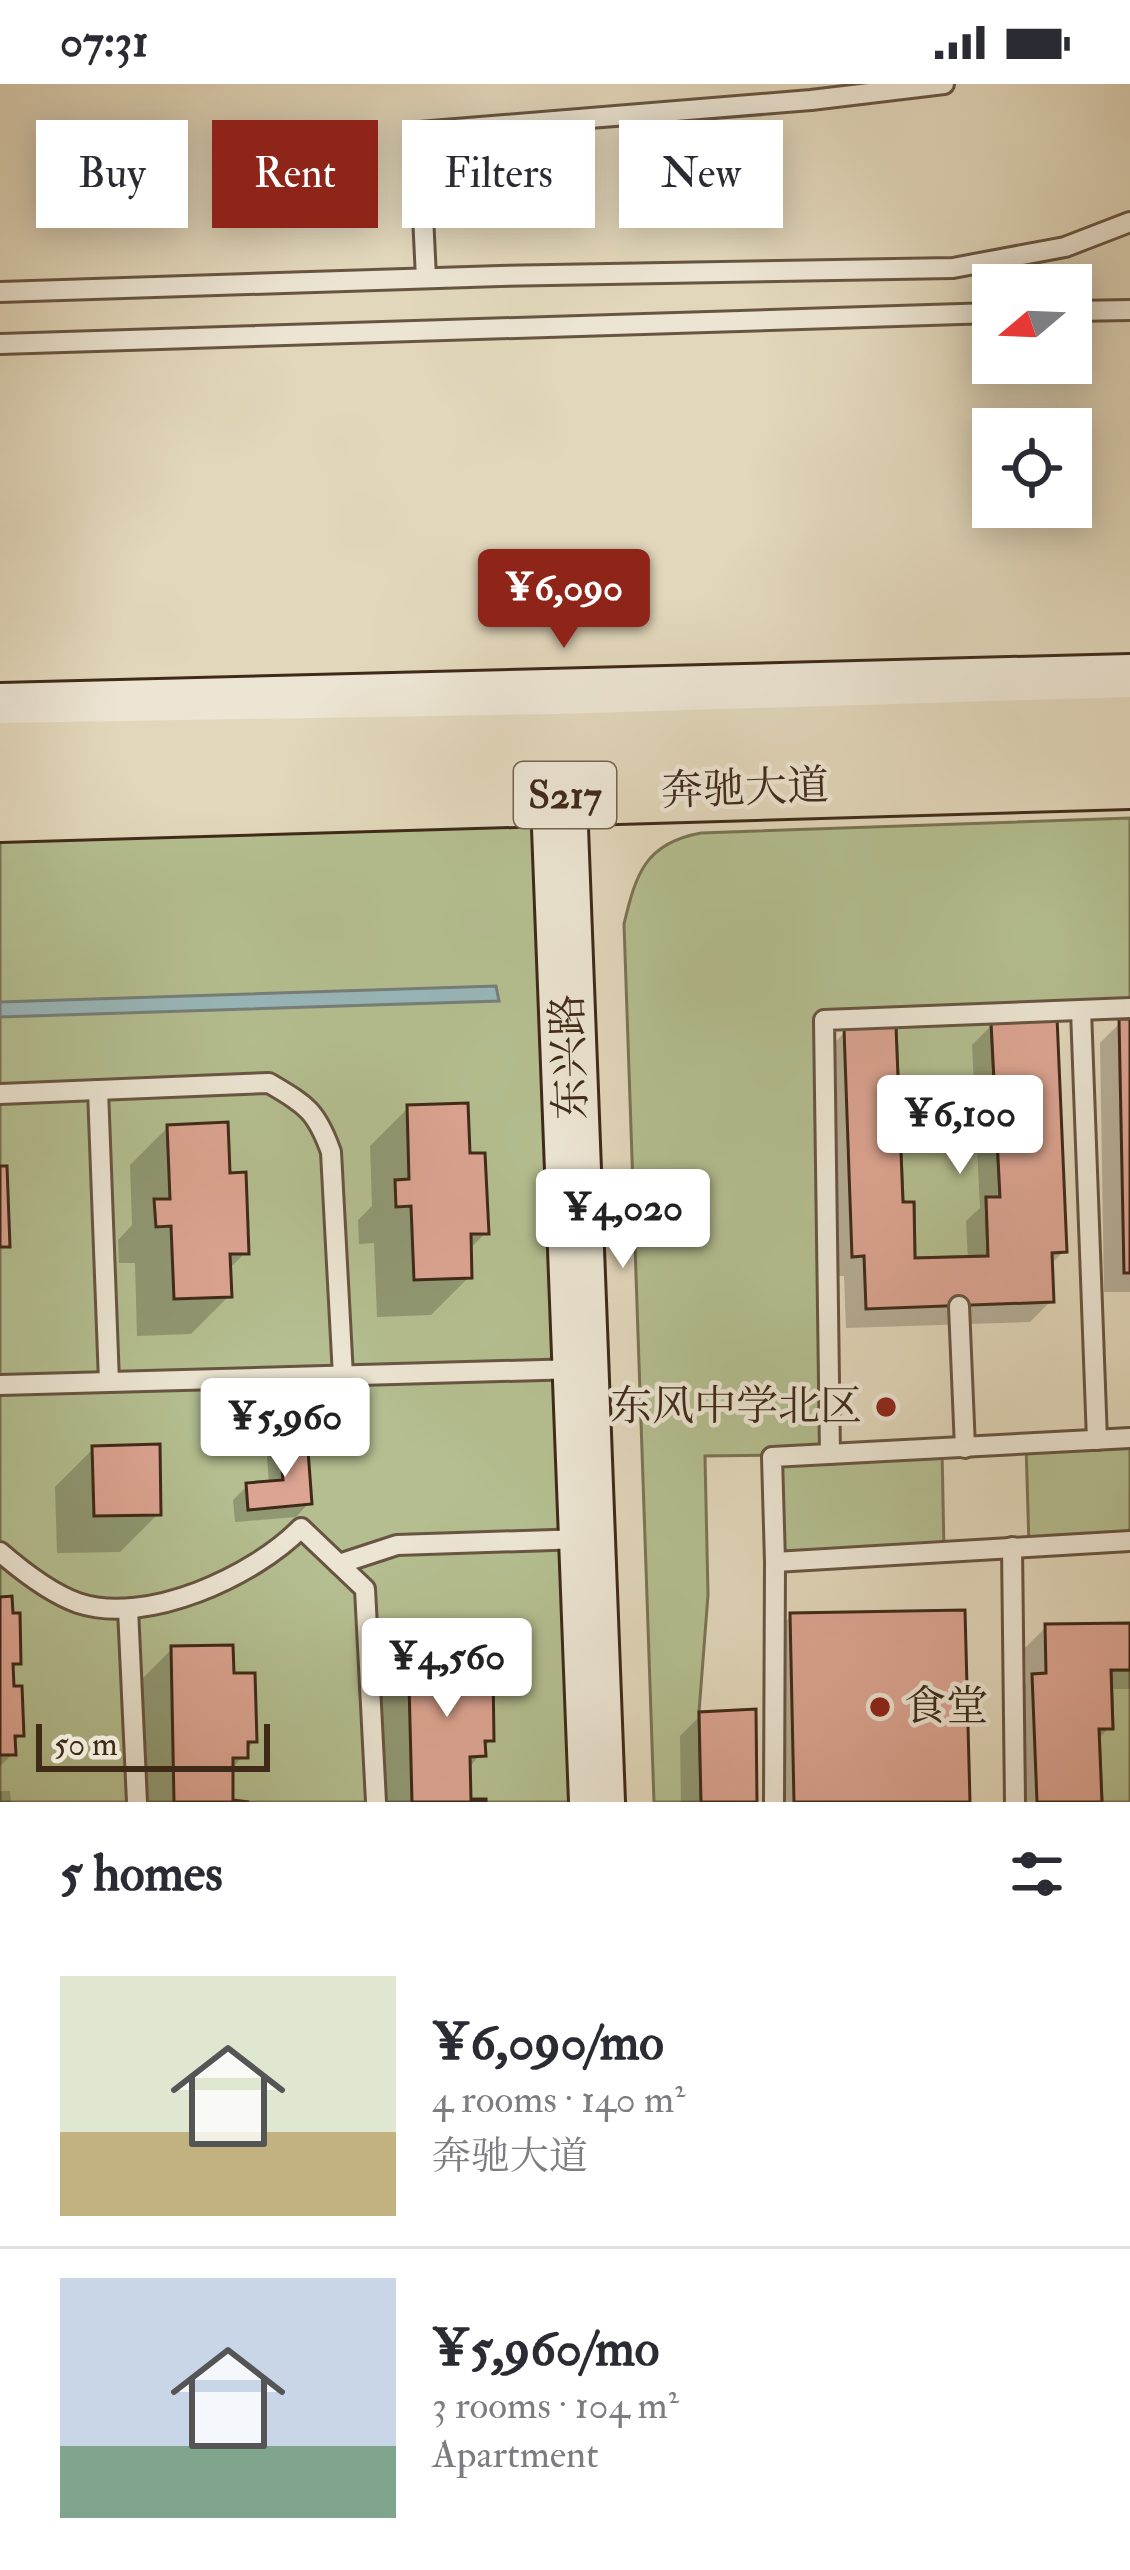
<!DOCTYPE html>
<html lang="en">
<head>
<meta charset="utf-8">
<style>
	:root { --surface:#fff; --page:#f2f2f3; --text:#2b2b33; --muted:#7c7c81; --line:#e1e1e2; --accent:#8f2418 }
	body { margin:0; font-family:"IM FELL Double Pica","Noto Serif SC",serif; background:var(--page); color:var(--text); height:100vh; display:flex; flex-direction:column; font-size:45px; white-space:nowrap }
	* { box-sizing:border-box; margin:0 }
	p { font-size:39px; color:var(--muted) }
	.icon { flex:none; width:66px; height:66px; fill:none; stroke:currentColor; stroke-width:2; stroke-linecap:round; stroke-linejoin:round }
	.map { position:relative; height:1718px; overflow:hidden }
	.drawer { display:flex; flex-direction:column; background:var(--surface); flex:1 }
	.drawer>* { flex:none }
	.guide { position:absolute; left:36px; top:36px; width:1059px; height:108px; display:flex; gap:24px }
	.needle { width:78px; rotate:251deg }
	.controls { position:absolute; left:972px; top:180px; display:grid; gap:24px }
	.controls a { display:grid; place-items:center; width:120px; height:120px; border-radius:0px; background:var(--surface); box-shadow:0 6px 30px #0003; font-size:60px }
	.scale { position:absolute; left:36px; bottom:30px; width:234px; box-sizing:border-box; padding-left:12px; border:6px solid #3f2a18; border-top:0; font-size:33px; line-height:42px; white-space:nowrap; color:#3f2a18; -webkit-text-stroke:9px #ece5d3; paint-order:stroke }
	.price { position:absolute; translate:-50% -102px; padding:0 27px; border-radius:12px; background:#fff; color:#222; font-size:39px; line-height:78px; filter:drop-shadow(0 3px 6px #0008) }
	.price::after { content:''; position:absolute; left:50%; top:72px; width:36px; height:27px; margin-left:-18px; background:inherit; clip-path:polygon(0 0,100% 0,50% 100%) }
	.price.on { background:var(--accent); color:#fff }
	ul { padding:0; list-style:none }
	li { display:flex; align-items:center; gap:36px; height:300px; padding:0 60px }
	li+li { border-top:3px solid var(--line) }
	li span { display:grid; place-items:center; flex:none; width:336px; height:240px; border-radius:0px; color:#555 }
	li>.icon { margin-inline-start:auto }
	span .icon { width:144px; height:144px; fill:#fffc; stroke-width:1 }
	li b { font-size:51px }
	h2 { display:flex; justify-content:space-between; align-items:center; height:144px; padding:0 60px; font-size:51px }
	.chip { padding:0 42px; border-radius:0px; background:var(--surface); box-shadow:0 6px 30px #0003; font-size:42px; line-height:108px }
	.chip.on { background:var(--accent); color:#fff }
	.status { display:flex; justify-content:space-between; align-items:center; height:84px; padding:0 60px; background:var(--surface); direction:ltr }
	.status svg { height:33px; fill:currentColor }
	.map>svg:first-child { display:block }
	.green { fill:#b4be90; stroke:#7a7454; stroke-width:3 }
	.water { fill:#99b7bb; stroke:#757f7a; stroke-width:3 }
	.shadow { fill:#0003 }
	.building { fill:#dca492; stroke:#3f2a18; stroke-width:3 }
	.lines { fill:none; stroke-linecap:round; stroke-linejoin:round }
	.lane-casing { stroke:#685541; stroke-width:24 }
	.secondary-casing { stroke:#3f2a18; stroke-width:60 }
	.primary-casing { stroke:#3f2a18; stroke-width:66 }
	.lane { stroke:#ece5d3; stroke-width:18 }
	.secondary { stroke:#ece5d3; stroke-width:54 }
	.primary { stroke:#e2d7bb; stroke-width:60 }
	.poi-dot { fill:#8f2418; stroke:#ece5d3; stroke-width:4.5 }
	.labels { text-anchor:middle; dominant-baseline:central; stroke-width:9; stroke-linejoin:round; paint-order:stroke }
	.shield { fill:#ece5d3; stroke:#736250; stroke-width:3 }
	.shield-label { font-size:39px; font-weight:bold; fill:#3f2a18 }
	.street-label { font-size:42px; fill:#3f2a18; stroke:#ece5d3 }
	.poi-label { font-size:42px; fill:#3f2a18; stroke:#ece5d3; text-anchor:end }
</style>
</head>
<body>
<div class="status"><b>07:31</b><svg viewBox="0 0 49 12"><path d="M0 12V9h3v3zM5 12V6h3v6zM10 12V3h3v9zM15 12V0h3v12zM26 1h20v11H26zM47 4h2v5h-2z"/></svg></div>
<div class="map">
<svg width="1130" height="1718" viewBox="0 0 1130 1718">
	<rect width="100%" height="100%" fill="#e2d7bb"/>
	<filter id="stains"><feTurbulence type="fractalNoise" baseFrequency=".00167" numOctaves="4"/><feColorMatrix values="0 0 0 0 .2 0 0 0 0 .09 0 0 0 0 .02 0 0 0 .5 -.17"/></filter>
	<radialGradient id="worn" r=".72"><stop offset=".6" stop-color="#630" stop-opacity="0"/><stop offset="1" stop-color="#630" stop-opacity=".3"/></radialGradient>
	<g class="green">
		<path d="M 560,711 L 597,1718 L 0,1718 L 0,727 Z"/>
		<path d="M 1130,734 L 1130,924 L 824,937 L 830,1370 L 942,1365 L 944,1467 L 775,1478 L 779,1371 L 705,1372 L 708,1511 L 699,1628 L 701,1718 L 654,1718 L 624,840 C 636,790 645,759 701,749 Z"/>
		<path d="M 991,938 L 1000,1113 L 986,1114 L 988,1172 L 915,1174 L 914,1119 L 903,1118 L 896,943 Z"/>
		<path d="M 1130,1354 L 1130,1457 L 1029,1462 L 1026,1360 Z"/>
		<path d="M 1111,1586 L 1130,1586 L 1130,1718 L 1102,1718 L 1099,1645 L 1113,1644 Z"/>
	</g>
	<path class="water" d="M 496,902 L 499,917 L 0,933 L 0,918 Z"/>
	<g class="shadow">
		<path d="M 1121,938 L 1130,938 L 1130,1208 L 1104,1208 L 1100,959 Z"/>
		<path d="M 993,940 L 1064,1167 L 1050,1181 L 1051,1217 L 1030,1238 L 846,1244 L 844,1192 L 832,1192 L 824,969 L 845,948 L 900,1121 L 912,1177 L 968,1176 L 966,1137 L 980,1124 L 972,961 Z"/>
		<path d="M 408,1024 L 486,1149 L 468,1166 L 469,1193 L 431,1231 L 377,1233 L 374,1159 L 359,1160 L 358,1136 L 372,1122 L 370,1062 Z"/>
		<path d="M 168,1043 L 227,1092 L 246,1168 L 228,1186 L 229,1212 L 191,1250 L 137,1252 L 135,1179 L 119,1179 L 118,1156 L 132,1141 L 130,1081 Z"/>
		<path d="M 281,1358 L 309,1419 L 296,1433 L 235,1438 L 233,1416 L 247,1402 L 269,1400 L 267,1372 Z"/>
		<path d="M 93,1365 L 158,1430 L 120,1468 L 57,1469 L 55,1403 Z"/>
		<path d="M 0,1516 L 18,1579 L 11,1587 L 21,1651 L 12,1660 L 13,1670 L 0,1682 Z"/>
		<path d="M 791,1532 L 967,1718 L 774,1718 L 770,1553 Z"/>
		<path d="M 1130,1540 L 1130,1605 L 1109,1605 L 1110,1643 L 1096,1657 L 1099,1718 L 1017,1718 L 1013,1614 L 1026,1600 L 1025,1564 L 1046,1543 Z"/>
		<path d="M 410,1563 L 468,1591 L 491,1655 L 467,1687 L 468,1718 L 483,1718 L 374,1718 L 372,1601 Z"/>
		<path d="M 172,1565 L 231,1592 L 254,1657 L 230,1688 L 231,1718 L 137,1718 L 134,1603 Z"/>
		<path d="M 701,1631 L 754,1718 L 681,1718 L 680,1652 Z"/>
		<path d="M 0,1707 L 10,1707 L 11,1718 L 0,1718 Z"/>
	</g>
	<g class="building">
		<path d="M 1057,933 L 1067,1168 L 1052,1169 L 1054,1218 L 866,1225 L 864,1172 L 852,1173 L 844,945 L 896,943 L 903,1118 L 914,1118 L 915,1174 L 988,1172 L 986,1113 L 1000,1113 L 991,938 Z"/>
		<path d="M 1119,935 L 1130,935 L 1130,1189 L 1124,1189 Z"/>
		<path d="M 468,1019 L 470,1069 L 485,1069 L 489,1150 L 471,1150 L 472,1194 L 414,1196 L 411,1122 L 396,1123 L 395,1096 L 409,1095 L 407,1021 Z"/>
		<path d="M 228,1038 L 230,1089 L 246,1088 L 249,1170 L 230,1170 L 232,1213 L 174,1215 L 171,1142 L 156,1143 L 154,1115 L 170,1115 L 167,1041 Z"/>
		<path d="M 0,1082 L 7,1082 L 10,1163 L 0,1163 Z"/>
		<path d="M 307,1353 L 312,1420 L 248,1426 L 246,1399 L 283,1396 L 279,1355 Z"/>
		<path d="M 160,1360 L 161,1431 L 94,1432 L 92,1362 Z"/>
		<path d="M 12,1512 L 13,1529 L 20,1529 L 21,1580 L 13,1580 L 14,1602 L 22,1602 L 24,1652 L 15,1652 L 16,1671 L 0,1671 L 0,1513 Z"/>
		<path d="M 965,1526 L 970,1718 L 794,1718 L 790,1529 Z"/>
		<path d="M 1130,1539 L 1130,1586 L 1111,1586 L 1113,1645 L 1099,1645 L 1102,1718 L 1037,1718 L 1032,1590 L 1046,1589 L 1045,1540 Z"/>
		<path d="M 471,1559 L 471,1587 L 493,1587 L 494,1657 L 485,1657 L 486,1672 L 470,1673 L 471,1715 L 486,1715 L 486,1718 L 412,1718 L 408,1560 Z"/>
		<path d="M 233,1561 L 234,1589 L 255,1589 L 257,1658 L 248,1658 L 248,1674 L 233,1674 L 233,1716 L 249,1718 L 174,1718 L 171,1562 Z"/>
		<path d="M 756,1625 L 757,1718 L 701,1718 L 699,1628 Z"/>
	</g>
	<g class="lines">
		<defs>
			<g id="lane">
				<path d="M 426,194 L 419,48 L 811,16 L 944,0"/>
				<path d="M 0,208 L 500,192 L 953,184 L 1065,163 L 1130,138"/>
				<path d="M 1071,227 L 1130,226"/>
				<path d="M 0,260 L 993,229"/>
				<path d="M 1081,926 L 1097,1356"/>
				<path d="M 98,1006 L 109,1298"/>
				<path d="M 0,1010 L 269,999 C 306,1021 316,1026 331,1068 L 343,1292"/>
				<path d="M 959,1222 L 965,1364"/>
				<path d="M 0,1301 L 577,1285"/>
				<path d="M 1130,1354 L 772,1373 L 775,1478 L 1130,1457"/>
				<path d="M 830,1370 L 824,936 L 1130,924"/>
				<path d="M 1012,1463 L 1015,1718"/>
				<path d="M 0,1468 C 22,1487 50,1509 78,1519 C 147,1542 254,1492 301,1444 L 365,1505 L 376,1718"/>
				<path d="M 339,1480 L 397,1461 L 583,1455"/>
				<path d="M 128,1525 L 137,1718"/>
				<path d="M 774,1718 L 775,1478"/>
			</g>
			<g id="secondary">
				<path d="M 0,627 L 1130,598"/>
				<path d="M 557,665 L 597,1718"/>
			</g>
			<g id="primary">
				<path d="M 0,669 L 557,660 L 1130,643"/>
				<path d="M 0,727 L 1130,694"/>
			</g>
		</defs>
		<use href="#lane" class="lane-casing"/>
		<use href="#secondary" class="secondary-casing"/>
		<use href="#primary" class="primary-casing"/>
		<use href="#lane" class="lane"/>
		<use href="#secondary" class="secondary"/>
		<use href="#primary" class="primary"/>
	</g>
	<g class="poi-dot">
		<circle cx="886" cy="1323" r="12"/>
		<circle cx="880" cy="1623" r="12"/>
	</g>
	<g class="labels">
		<rect class="shield" x="514" y="678" width="102" height="66" rx="9"/>
		<g class="shield-label">
			<text x="565" y="711">S217</text>
		</g>
		<g class="street-label">
			<text transform="translate(745 705) rotate(-2)">奔驰大道</text>
			<text transform="translate(570 973) rotate(-92)">东兴路</text>
		</g>
		<g class="poi-label">
			<text x="862" y="1323">东风中学北区</text>
			<text x="904" y="1623" text-anchor="start">食堂</text>
		</g>
	</g>
	<rect width="100%" height="100%" filter="url(#stains)"/>
	<rect width="100%" height="100%" fill="url(#worn)"/>
</svg>
<div class="controls">
<a><svg class="needle" viewBox="-14 -14 28 28"><path d="M0-13l5 13h-10z" fill="#e53935"/><path d="M0 13l5-13h-10z" fill="#7c7c81"/></svg></a>
<a><svg class="icon" aria-label="locate" viewBox="0 0 24 24"><circle cx="12" cy="12" r="6"/><path d="M12 2v4M12 18v4M2 12h4M18 12h4"/></svg></a>
</div>
<div class="scale">50 m</div>
<b class="price on" style="left:564px;top:567px">¥6,090</b>
<b class="price" style="left:960px;top:1093px">¥6,100</b>
<b class="price" style="left:623px;top:1187px">¥4,020</b>
<b class="price" style="left:285px;top:1396px">¥5,960</b>
<b class="price" style="left:447px;top:1636px">¥4,560</b>
<div class="guide">
<a class="chip">Buy</a>
<a class="chip on">Rent</a>
<a class="chip">Filters</a>
<a class="chip">New</a>
</div>
</div>
<section class="drawer">
<h2>5 homes<svg class="icon" aria-label="filters" viewBox="0 0 24 24"><path d="M4 7h16M4 17h16"/><circle cx="9" cy="7" r="2"/><circle cx="15" cy="17" r="2"/></svg></h2>
<ul>
<li><span style="background:linear-gradient(#dfe7d0 65%,#c2b280 0)"><svg class="icon" aria-label="home" viewBox="0 0 24 24"><path d="M3 11l9-7 9 7M6 9v11h12V9"/></svg></span><div><b>¥6,090/mo</b><p>4 rooms · 140 m²</p><p>奔驰大道</p></div></li>
<li><span style="background:linear-gradient(#c9d6e8 70%,#7fa58c 0)"><svg class="icon" aria-label="home" viewBox="0 0 24 24"><path d="M3 11l9-7 9 7M6 9v11h12V9"/></svg></span><div><b>¥5,960/mo</b><p>3 rooms · 104 m²</p><p>Apartment</p></div></li>
</ul>
</section>
</body>
</html>
